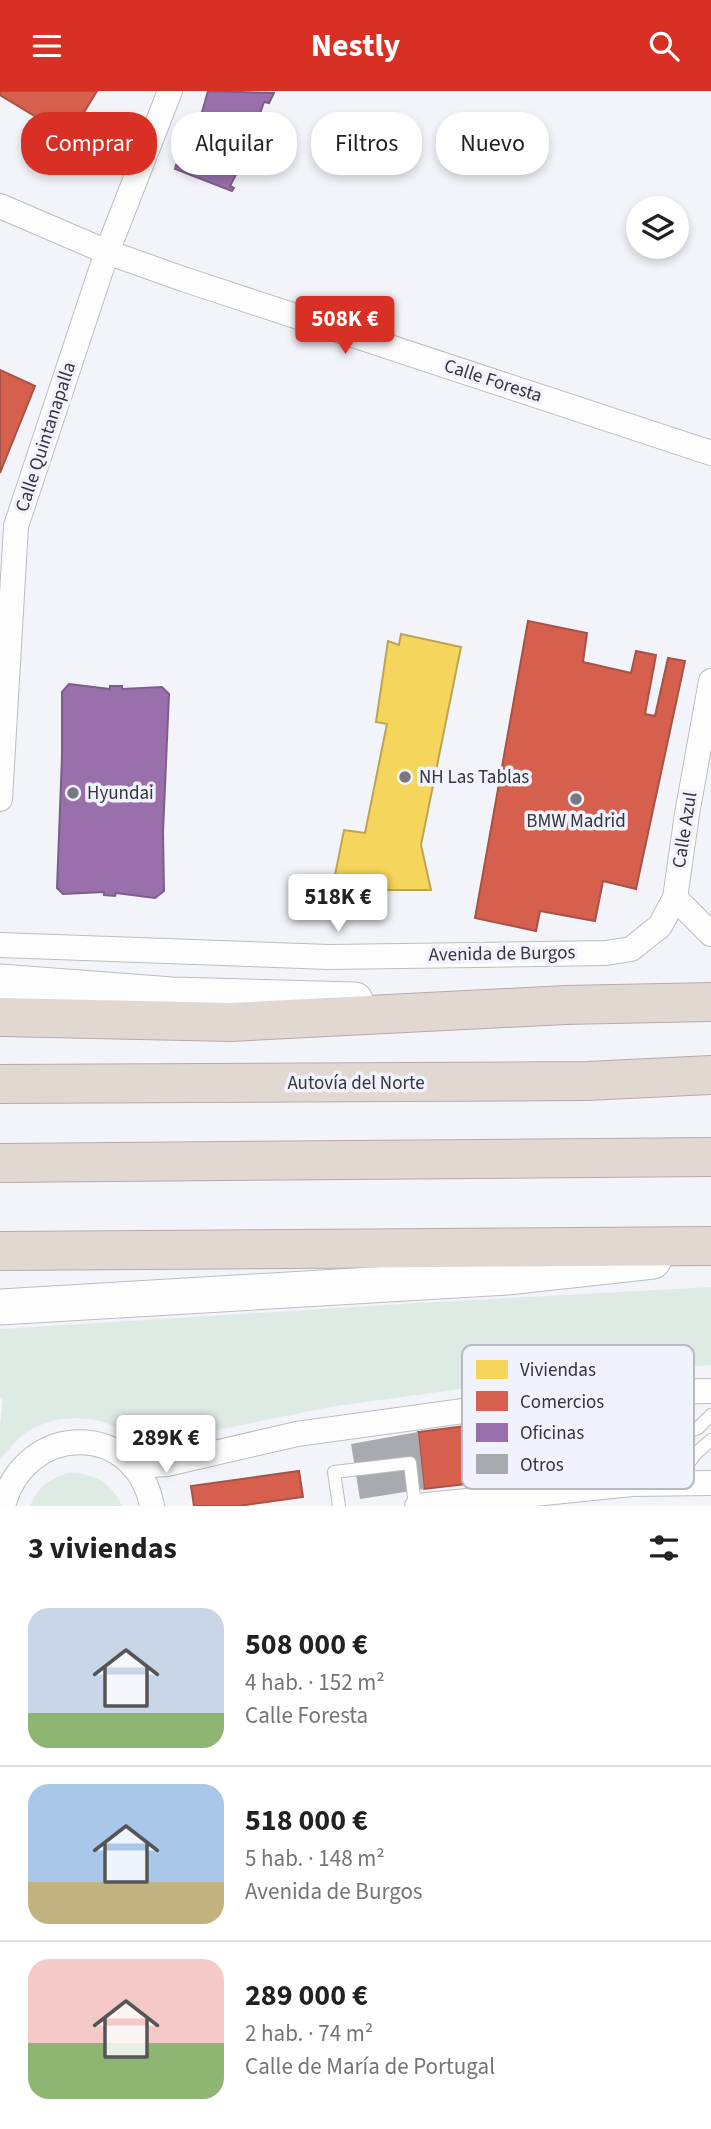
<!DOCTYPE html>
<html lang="es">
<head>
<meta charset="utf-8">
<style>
	:root { --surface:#fff; --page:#f6f6f6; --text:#202124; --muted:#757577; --line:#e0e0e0; --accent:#d93025 }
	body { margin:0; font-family:"Source Sans 3",sans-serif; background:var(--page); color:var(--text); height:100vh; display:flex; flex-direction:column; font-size:26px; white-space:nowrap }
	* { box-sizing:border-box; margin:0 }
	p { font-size:23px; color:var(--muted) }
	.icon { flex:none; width:38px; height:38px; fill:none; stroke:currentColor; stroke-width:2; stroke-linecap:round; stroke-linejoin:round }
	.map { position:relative; height:1415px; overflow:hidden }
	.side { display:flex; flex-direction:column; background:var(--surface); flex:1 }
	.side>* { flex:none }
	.guide { position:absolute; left:21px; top:21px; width:670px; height:63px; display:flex; gap:14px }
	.tools { position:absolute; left:626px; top:105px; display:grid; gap:14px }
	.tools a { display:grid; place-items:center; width:63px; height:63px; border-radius:50%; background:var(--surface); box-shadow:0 4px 10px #0003; font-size:35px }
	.price { position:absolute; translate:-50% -60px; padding:0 16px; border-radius:7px; background:#fff; color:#222; font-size:23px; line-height:46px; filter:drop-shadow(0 2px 4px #0008) }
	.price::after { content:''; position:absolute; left:50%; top:42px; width:21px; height:16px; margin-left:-10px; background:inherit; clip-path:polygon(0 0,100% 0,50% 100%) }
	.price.on { background:var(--accent); color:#fff }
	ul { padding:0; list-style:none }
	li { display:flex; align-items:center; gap:21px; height:175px; padding:0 28px }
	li+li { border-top:2px solid var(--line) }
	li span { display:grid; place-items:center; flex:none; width:196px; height:140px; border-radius:21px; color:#555 }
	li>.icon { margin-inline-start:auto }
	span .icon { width:84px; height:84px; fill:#fffc; stroke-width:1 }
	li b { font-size:30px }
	h2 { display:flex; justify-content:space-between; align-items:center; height:84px; padding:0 28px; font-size:30px }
	.chip { padding:0 24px; border-radius:28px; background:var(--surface); box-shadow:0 4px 10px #0003; font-size:24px; line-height:63px }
	.chip.on { background:var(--accent); color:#fff }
	header { display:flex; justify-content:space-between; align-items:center; height:91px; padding:0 28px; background:var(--accent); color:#fff; font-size:32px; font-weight:700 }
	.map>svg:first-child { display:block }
	.green { fill:#deebe5 }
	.homes { fill:#f6d55c; stroke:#bca552; stroke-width:2 }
	.shops { fill:#d6604d; stroke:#a65347; stroke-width:2 }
	.offices { fill:#9970ab; stroke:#7b5f89; stroke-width:2 }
	.building { fill:#a9a9b0 }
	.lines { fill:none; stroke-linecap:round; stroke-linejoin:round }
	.lane-casing { stroke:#bcbdc1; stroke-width:14 }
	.street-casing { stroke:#bcbdc1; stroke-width:26 }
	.secondary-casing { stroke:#bcbdc1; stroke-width:37 }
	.highway-casing { stroke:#b5aca9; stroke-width:40 }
	.lane { stroke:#fdfdfe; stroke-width:12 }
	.street { stroke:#fdfdfe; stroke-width:24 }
	.secondary { stroke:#fdfdfe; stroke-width:35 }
	.highway { stroke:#e1d8d2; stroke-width:38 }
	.poi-dot { fill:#78787d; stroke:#f0f2fd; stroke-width:2.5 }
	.labels { text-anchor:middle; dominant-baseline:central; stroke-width:7; stroke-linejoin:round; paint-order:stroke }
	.street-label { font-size:19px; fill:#35363a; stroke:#f0f2fd }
	.poi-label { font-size:19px; fill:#35363a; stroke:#f0f2fd; text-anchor:start }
	.key { fill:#f0f2fd; stroke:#b8bac2; stroke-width:2 }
	.key-label { font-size:19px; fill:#35363a }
</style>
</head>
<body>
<header><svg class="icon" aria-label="menu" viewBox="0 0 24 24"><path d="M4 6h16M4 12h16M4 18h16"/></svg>Nestly<svg class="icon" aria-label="search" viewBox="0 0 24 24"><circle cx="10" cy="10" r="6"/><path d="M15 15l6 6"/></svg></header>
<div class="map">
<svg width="711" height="1415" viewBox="0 0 711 1415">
	<rect width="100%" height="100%" fill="#f3f4fa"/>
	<g class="green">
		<path d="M 711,1196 L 711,1274 L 545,1286 L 330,1316 L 149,1353 C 111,1330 75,1316 32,1338 C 20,1344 10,1358 0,1368 L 0,1334 L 3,1307 L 0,1306 L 0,1238 L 416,1212 Z"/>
		<path d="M 67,1382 C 93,1381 111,1391 122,1415 L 30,1415 C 37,1397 49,1388 67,1382 Z"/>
	</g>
	<path class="homes" d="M 401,543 L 461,556 L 421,754 L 431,799 L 332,799 L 344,739 L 365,742 L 387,633 L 376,631 L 388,550 L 399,554 Z"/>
	<g class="shops">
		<path d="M 0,0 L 97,0 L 69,46 L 0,4 Z"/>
		<path d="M 0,279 L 35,295 L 0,382 Z"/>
		<path d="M 528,530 L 587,542 L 583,571 L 631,582 L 636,560 L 656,564 L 645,623 L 655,625 L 668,567 L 685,570 L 636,798 L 603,790 L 595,830 L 540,820 L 536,840 L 475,827 Z"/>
		<path d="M 519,1328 L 526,1386 L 424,1398 L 418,1341 Z"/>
		<path d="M 299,1380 L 303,1406 L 238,1415 L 194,1415 L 191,1395 Z"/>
	</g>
	<g class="offices">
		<path d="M 208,0 L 274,2 L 269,12 L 264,11 L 245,66 L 230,95 L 234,97 L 232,100 L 175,78 L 176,74 L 180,76 L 192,44 L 195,46 Z"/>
		<path d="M 69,593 L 110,598 L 110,595 L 122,595 L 122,598 L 162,596 L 169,603 L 163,741 L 164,800 L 155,807 L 116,802 L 115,805 L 104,804 L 104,801 L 63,803 L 57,797 L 62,665 L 62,601 Z"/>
	</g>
	<path class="building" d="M 418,1341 L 424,1398 L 360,1408 L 351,1353 Z"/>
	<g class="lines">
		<defs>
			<g id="lane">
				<path d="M 538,1312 L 544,1356 L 661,1353 L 698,1337 L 711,1324"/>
				<path d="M 675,1392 L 695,1363 L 711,1349"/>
				<path d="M 339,1415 L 334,1381 L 410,1372 L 415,1415"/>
			</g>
			<g id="street">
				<path d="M 0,115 L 107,161 L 183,188 L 711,362"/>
				<path d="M 0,708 L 16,435 L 107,161 L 170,0"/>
				<path d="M 675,807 L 711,843"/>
				<path d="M 0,854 L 329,866 L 606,862 L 631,858 L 660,835 L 675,807 L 687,723 L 711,590"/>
				<path d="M 133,1375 L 167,1373 L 297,1343 L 492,1316 L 652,1301 L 711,1300"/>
				<path d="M 3,1415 C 25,1330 136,1330 152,1415"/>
				<path d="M 417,1415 L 632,1393 L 711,1392"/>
			</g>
			<g id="secondary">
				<path d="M 0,891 L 172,904 L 355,909"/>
				<path d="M 0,1216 L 507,1186 L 653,1170"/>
			</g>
			<g id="highway">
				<path d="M 0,926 L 231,931 L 565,914 L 711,911"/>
				<path d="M 0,993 L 587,990 L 711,984"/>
				<path d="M 0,1072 L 711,1066"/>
				<path d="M 0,1160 L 711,1155"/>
			</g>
		</defs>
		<use href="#lane" class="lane-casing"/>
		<use href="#street" class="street-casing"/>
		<use href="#secondary" class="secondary-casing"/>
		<use href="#highway" class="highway-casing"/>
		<use href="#lane" class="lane"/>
		<use href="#street" class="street"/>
		<use href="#secondary" class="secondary"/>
		<use href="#highway" class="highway"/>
	</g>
	<g class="poi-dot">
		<circle cx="405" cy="686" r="7"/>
		<circle cx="73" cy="702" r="7"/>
		<circle cx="576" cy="708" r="7"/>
	</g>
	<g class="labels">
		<g class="street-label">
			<text transform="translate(493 290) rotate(18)">Calle Foresta</text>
			<text transform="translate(46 346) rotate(-72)">Calle Quintanapalla</text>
			<text transform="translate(685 739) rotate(-81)">Calle Azul</text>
			<text transform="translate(502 863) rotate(-1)">Avenida de Burgos</text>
			<text x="356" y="992">Autovía del Norte</text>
		</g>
		<g class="poi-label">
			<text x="419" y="686">NH Las Tablas</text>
			<text x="87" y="702">Hyundai</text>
			<text x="576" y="730" text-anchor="middle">BMW Madrid</text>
		</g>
	</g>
	<rect x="462" y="1254" width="232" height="144" rx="10" class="key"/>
	<rect x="476" y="1269" width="32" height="19" fill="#f6d55c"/>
	<rect x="476" y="1300" width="32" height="20" fill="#d6604d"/>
	<rect x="476" y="1332" width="32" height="19" fill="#9970ab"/>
	<rect x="476" y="1363" width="32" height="20" fill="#a9a9b0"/>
	<g class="key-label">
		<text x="520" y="1285">Viviendas</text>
		<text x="520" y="1317">Comercios</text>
		<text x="520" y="1348">Oficinas</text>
		<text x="520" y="1380">Otros</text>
	</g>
</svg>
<div class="tools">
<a><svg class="icon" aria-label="layers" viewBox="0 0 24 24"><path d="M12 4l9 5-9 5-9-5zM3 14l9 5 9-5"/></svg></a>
</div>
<b class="price on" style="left:345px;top:265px">508K €</b>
<b class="price" style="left:338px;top:843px">518K €</b>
<b class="price" style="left:166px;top:1384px">289K €</b>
<div class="guide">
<a class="chip on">Comprar</a>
<a class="chip">Alquilar</a>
<a class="chip">Filtros</a>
<a class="chip">Nuevo</a>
</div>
</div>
<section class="side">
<h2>3 viviendas<svg class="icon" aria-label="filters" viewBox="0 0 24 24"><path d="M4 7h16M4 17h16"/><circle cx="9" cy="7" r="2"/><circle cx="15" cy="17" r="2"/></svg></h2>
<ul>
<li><span style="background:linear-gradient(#c9d6e8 75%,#8fb573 0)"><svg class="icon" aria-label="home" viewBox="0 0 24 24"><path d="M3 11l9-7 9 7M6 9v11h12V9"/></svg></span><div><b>508 000 €</b><p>4 hab. · 152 m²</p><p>Calle Foresta</p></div></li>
<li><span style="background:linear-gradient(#a9c7e8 70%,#c2b280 0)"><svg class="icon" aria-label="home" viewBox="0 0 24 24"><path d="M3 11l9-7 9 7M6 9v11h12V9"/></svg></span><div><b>518 000 €</b><p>5 hab. · 148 m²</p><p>Avenida de Burgos</p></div></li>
<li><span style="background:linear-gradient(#f6c9c9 60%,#8fb573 0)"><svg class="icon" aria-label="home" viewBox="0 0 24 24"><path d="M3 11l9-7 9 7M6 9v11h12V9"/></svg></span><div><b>289 000 €</b><p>2 hab. · 74 m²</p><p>Calle de María de Portugal</p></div></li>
</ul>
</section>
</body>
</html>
